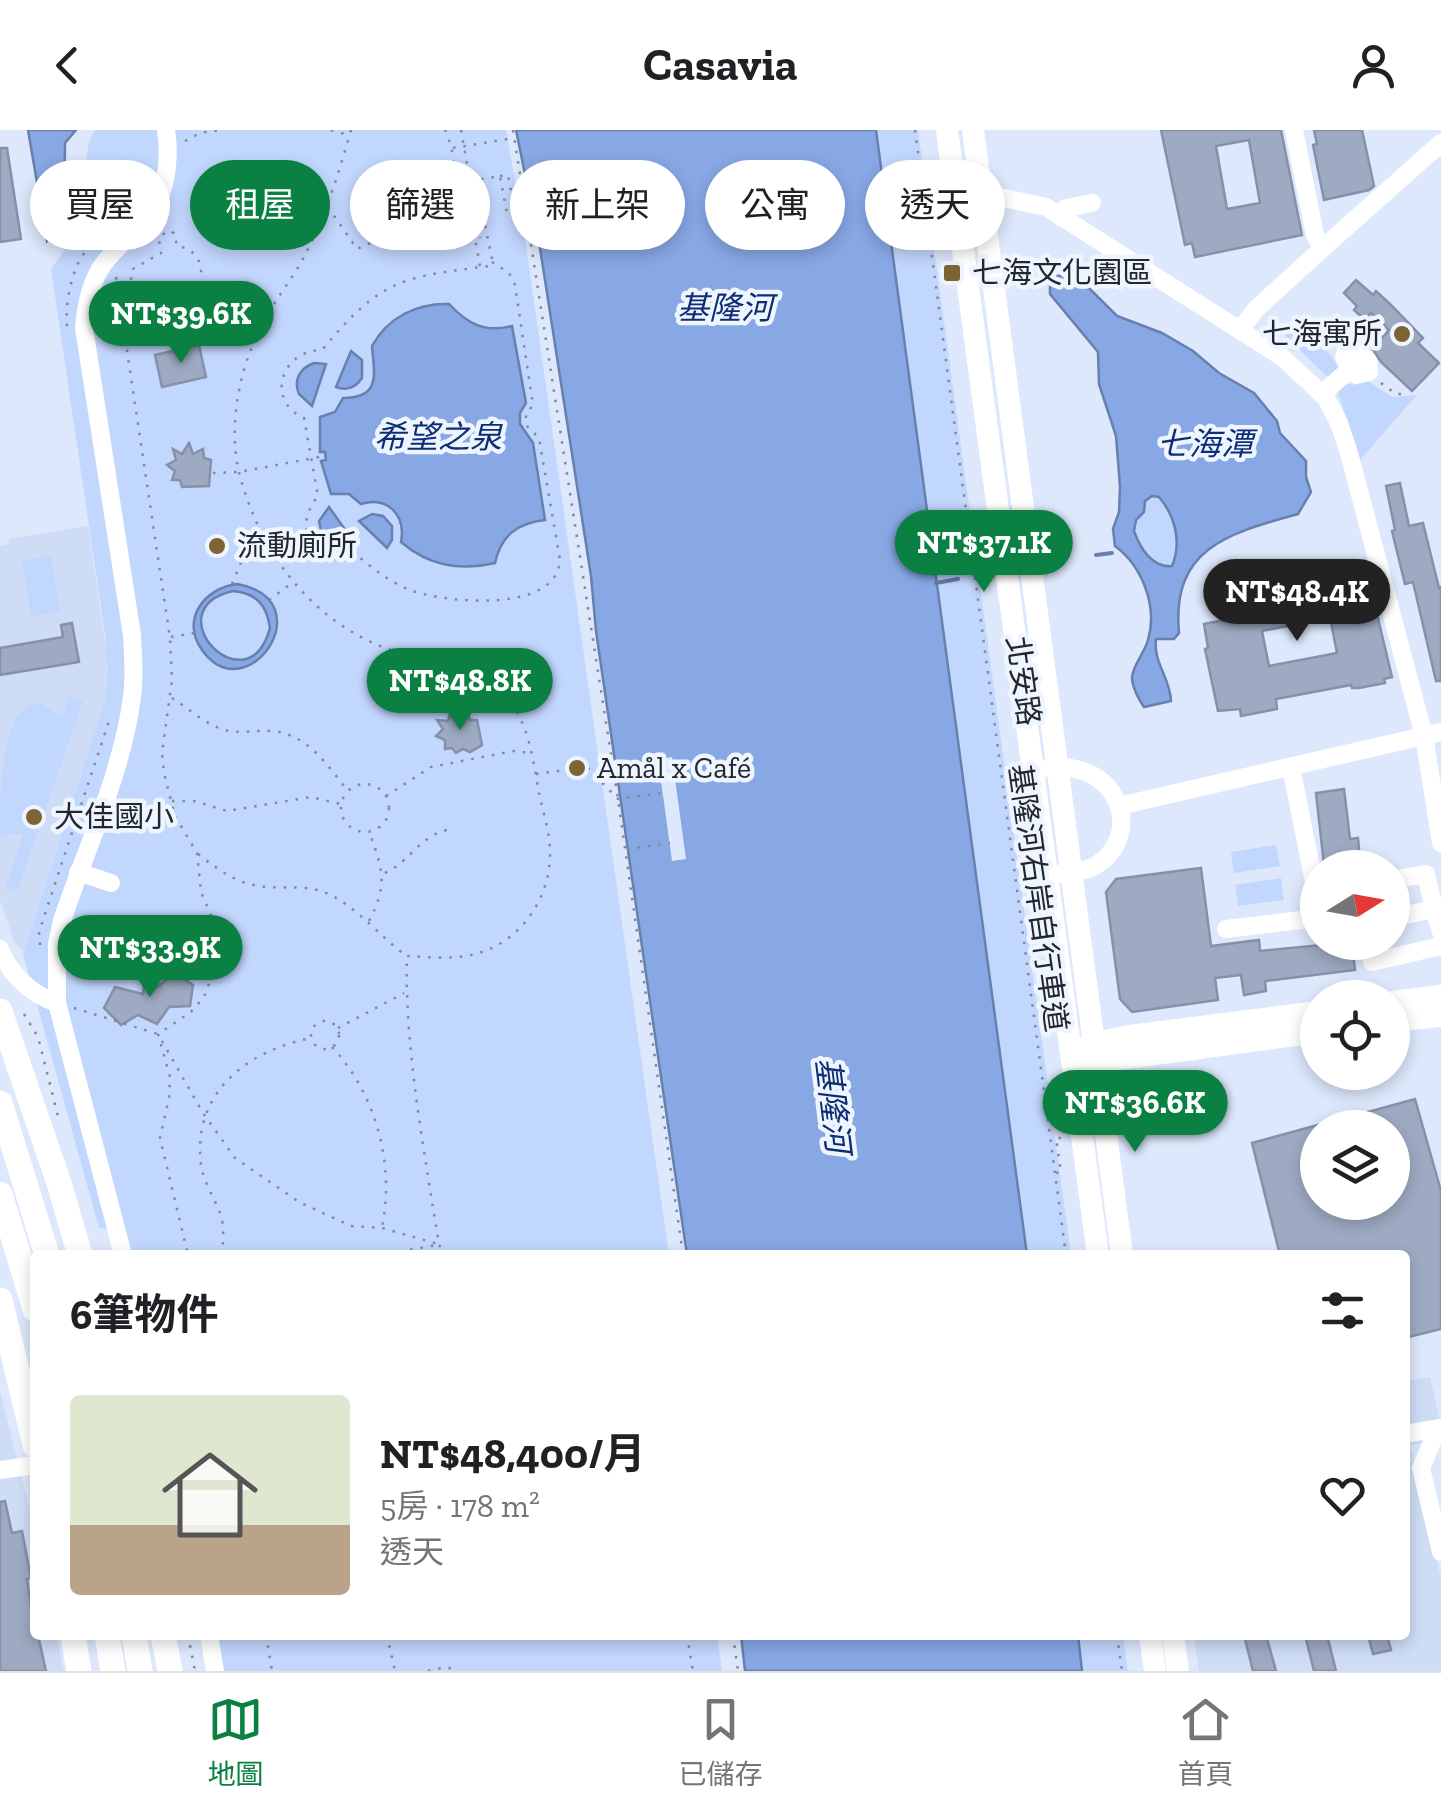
<!DOCTYPE html>
<html lang="zh-TW">
<head>
<meta charset="utf-8">
<style>
	:root { --surface:#fff; --page:#f2f2f2; --text:#202124; --muted:#757577; --line:#e0e0e0; --accent:#0b8043 }
	body { margin:0; font-family:"Zilla Slab","Noto Sans TC",serif; background:var(--page); color:var(--text); height:100vh; display:flex; flex-direction:column; font-size:38px; white-space:nowrap }
	* { box-sizing:border-box; margin:0 }
	p { font-size:32px; color:var(--muted) }
	.icon { flex:none; width:55px; height:55px; fill:none; stroke:currentColor; stroke-width:2; stroke-linecap:round; stroke-linejoin:round }
	.map { position:relative; flex:1; overflow:hidden }
	.drawer { position:absolute; left:30px; top:1120px; width:1380px; height:390px; display:flex; flex-direction:column; background:var(--surface); border-radius:10px; box-shadow:0 5px 15px #0003 }
	.drawer>* { flex:none }
	.guide { position:absolute; left:30px; top:30px; width:1382px; height:90px; display:flex; gap:20px }
	.needle { width:65px; rotate:79deg }
	.fabs { position:absolute; left:1300px; top:720px; display:grid; gap:20px }
	.fabs a { display:grid; place-items:center; width:110px; height:110px; border-radius:50%; background:var(--surface); box-shadow:0 5px 15px #0003; font-size:50px }
	.price { position:absolute; translate:-50% -85px; padding:0 22px; border-radius:35px; background:var(--accent); color:#fff; font-size:32px; line-height:65px; filter:drop-shadow(0 2px 5px #0008) }
	.price::after { content:''; position:absolute; left:50%; top:60px; width:30px; height:22px; margin-left:-15px; background:inherit; clip-path:polygon(0 0,100% 0,50% 100%) }
	.price.on { background:#222; color:#fff }
	ul { padding:0; list-style:none }
	li { display:flex; align-items:center; gap:30px; height:250px; padding:0 40px }
	li span { display:grid; place-items:center; flex:none; width:280px; height:200px; border-radius:10px; color:#555 }
	li>.icon { margin-inline-start:auto }
	span .icon { width:120px; height:120px; fill:#fffc; stroke-width:1 }
	li b { font-size:42px }
	h2 { display:flex; justify-content:space-between; align-items:center; height:120px; padding:0 40px; font-size:42px }
	.pill { padding:0 35px; border-radius:45px; background:var(--surface); box-shadow:0 5px 15px #0003; font-size:35px; line-height:90px }
	.pill.on { background:var(--accent); color:#fff }
	header { display:flex; justify-content:space-between; align-items:center; height:130px; padding:0 40px; background:var(--surface); font-size:45px; font-weight:700 }
	.dock { display:flex; justify-content:space-around; align-items:center; height:140px; border-top:2px solid var(--line); background:var(--surface); font-size:28px; color:var(--muted) }
	.dock a { display:grid; justify-items:center; gap:5px }
	.dock .on { color:var(--accent) }
	.map>svg:first-child { display:block }
	.built { fill:#cedcf6 }
	.green { fill:#c2d7fe }
	.water { fill:#87a7e5; stroke:#6880ae; stroke-width:2.5; fill-rule:evenodd }
	.pier { fill:#dde8fc }
	.lines { fill:none; stroke-linecap:round; stroke-linejoin:round }
	.stream { stroke:#6880ae; stroke-width:4 }
	.building { fill:#9daac2; stroke:#8591a9; stroke-width:2.5; fill-rule:evenodd }
	.path { stroke:#818997; stroke-width:2.5; stroke-dasharray:2.5 8; stroke-linecap:butt }
	.minor { stroke:#fff; stroke-width:18 }
	.major { stroke:#fff; stroke-width:22 }
	.highway { stroke:#fff; stroke-width:25 }
	.poi-dot { fill:#7c6435; stroke:#eff5ff; stroke-width:4 }
	.labels { text-anchor:middle; dominant-baseline:central; stroke-width:9; stroke-linejoin:round; paint-order:stroke }
	.poi-label { font-size:30px; fill:#21262f; stroke:#eff5ff; text-anchor:start }
	.street-label { font-size:30px; fill:#21262f; stroke:#eff5ff }
	.water-label { font-size:32px; font-style:italic; fill:#0d2d74; stroke:#eff5ff }
</style>
</head>
<body>
<header><svg class="icon" aria-label="back" viewBox="0 0 24 24"><path d="M15 5l-7 7 7 7"/></svg>Casavia<svg class="icon" aria-label="person" viewBox="0 0 24 24"><circle cx="12" cy="8" r="4"/><path d="M4 21q1-7 8-7t8 7"/></svg></header>
<div class="map">
<svg width="1441" height="1541" viewBox="0 0 1441 1541">
	<rect width="100%" height="100%" fill="#dde8fc"/>
	<g class="built">
		<path d="M 88,396 L 107,525 L 104,574 L 24,821 L 15,814 L 0,770 L 0,416 L 9,414 L 9,409 Z"/>
		<path d="M 1430,1247 L 1440,1291 L 1433,1311 L 1405,1316 L 1405,1251 Z"/>
		<path d="M 0,1261 L 35,1400 L 35,1505 L 56,1505 L 64,1541 L 0,1541 Z"/>
		<path d="M 1412,1323 L 1441,1449 L 1441,1541 L 1199,1541 L 1194,1505 L 1405,1505 L 1405,1325 Z"/>
	</g>
	<g class="green">
		<path d="M 95,0 L 506,0 L 524,101 L 669,1125 L 119,1125 L 111,1099 L 99,1098 L 23,824 L 104,574 L 107,541 L 105,504 L 51,139 L 76,104 L 89,11 Z"/>
		<path d="M 864,0 L 918,0 L 1071,1125 L 1014,1125 Z"/>
		<path d="M 1289,194 L 1327,220 L 1340,240 L 1331,247 L 1325,245 L 1282,202 Z"/>
		<path d="M 1365,249 L 1392,267 L 1417,265 L 1360,330 L 1337,259 L 1345,253 L 1355,255 Z"/>
		<path d="M 1152,366 L 1159,366 C 1175,386 1181,411 1173,436 C 1152,439 1140,418 1133,401 L 1145,371 Z"/>
		<path d="M 51,426 L 60,481 L 31,487 L 22,431 Z"/>
		<path d="M 70,566 L 83,571 L 17,761 L 6,757 L 23,704 L 0,705 C 0,668 0,569 41,573 L 62,587 Z"/>
		<path d="M 1276,715 L 1280,736 L 1234,743 L 1231,722 Z"/>
		<path d="M 1281,748 L 1284,770 L 1238,776 L 1235,755 Z"/>
		<path d="M 200,1505 L 717,1505 L 722,1541 L 207,1541 Z"/>
		<path d="M 1065,1505 L 1123,1505 L 1128,1541 L 1070,1541 Z"/>
	</g>
	<g class="water">
		<path d="M 28,0 L 76,0 L 65,13 L 64,91 L 47,111 Z"/>
		<path d="M 516,0 L 876,0 L 1027,1125 L 687,1125 L 596,501 L 591,446 L 540,118 Z"/>
		<path d="M 1066,144 L 1090,159 L 1117,186 L 1162,203 L 1193,221 L 1219,243 L 1254,263 L 1277,291 L 1280,303 L 1306,331 L 1306,347 L 1311,362 L 1298,384 C 1230,403 1171,417 1179,503 L 1174,509 L 1156,509 C 1153,533 1170,547 1171,571 L 1144,577 C 1139,570 1132,557 1132,547 C 1133,535 1145,522 1148,510 C 1158,476 1142,436 1115,416 L 1113,399 L 1119,382 L 1120,357 L 1116,306 L 1099,254 L 1098,222 L 1050,164 L 1050,148 ZM 1152,366 L 1159,367 C 1175,386 1182,412 1172,436 C 1152,438 1140,418 1134,401 L 1136,390 L 1144,382 L 1145,371 Z"/>
		<path d="M 449,174 C 468,194 484,203 512,196 L 526,273 L 520,283 L 520,294 L 533,313 L 545,390 C 518,393 501,405 495,433 C 459,441 429,436 401,412 C 406,385 388,366 361,374 L 349,364 L 331,364 L 321,331 L 326,330 L 325,322 L 320,322 L 320,287 L 335,282 L 343,268 C 382,268 374,243 372,216 C 388,187 417,173 449,174 Z"/>
		<path d="M 351,221 L 362,230 L 362,248 C 356,257 347,261 336,257 Z"/>
		<path d="M 314,233 L 326,234 L 312,276 L 299,264 C 293,250 300,238 314,233 Z"/>
		<path d="M 329,377 L 354,412 L 343,417 L 331,415 L 322,406 L 319,391 Z"/>
		<path d="M 372,384 L 383,386 L 392,396 L 392,410 L 387,418 L 359,391 Z"/>
		<path d="M 237,454 C 325,470 247,583 202,520 C 180,489 205,458 237,454 ZM 233,461 C 256,463 267,475 270,498 C 248,580 152,480 233,461 Z"/>
		<path d="M 741,1505 L 1078,1505 L 1082,1541 L 745,1541 Z"/>
	</g>
	<path class="pier" d="M 672,627 L 686,729 L 672,731 L 658,629 Z"/>
	<g class="lines">
		<g class="stream">
			<path d="M 1096,425 L 1112,423"/>
			<path d="M 936,453 L 958,449"/>
		</g>
	</g>
	<g class="building">
		<path d="M 1161,0 L 1281,0 L 1302,105 L 1195,127 L 1192,113 L 1185,115 ZM 1249,10 L 1260,73 L 1227,79 L 1216,16 Z"/>
		<path d="M 1314,0 L 1362,0 L 1374,56 L 1369,60 L 1324,70 L 1313,15 L 1317,14 Z"/>
		<path d="M 0,18 L 7,18 L 21,109 L 0,112 Z"/>
		<path d="M 1356,150 L 1373,165 L 1376,161 L 1390,174 L 1423,208 L 1418,213 L 1439,233 L 1412,261 L 1381,232 L 1372,218 L 1389,200 L 1371,183 L 1365,190 L 1354,180 L 1357,176 L 1344,163 Z"/>
		<path d="M 199,215 L 206,247 L 162,257 L 155,225 Z"/>
		<path d="M 189,313 L 193,324 L 203,319 L 204,328 L 211,330 L 209,356 L 182,357 L 180,350 L 172,350 L 175,341 L 167,335 L 176,330 L 173,319 L 182,324 Z"/>
		<path d="M 1400,353 L 1409,396 L 1423,393 L 1439,458 L 1441,457 L 1441,551 L 1436,551 L 1413,452 L 1405,454 L 1392,401 L 1395,400 L 1386,356 Z"/>
		<path d="M 1292,431 L 1297,456 L 1301,455 L 1308,492 L 1262,501 L 1269,536 L 1337,523 L 1322,446 L 1366,438 L 1392,547 L 1384,549 L 1385,553 L 1359,558 L 1352,558 L 1351,555 L 1276,569 L 1277,579 L 1241,586 L 1240,579 L 1218,581 L 1205,519 L 1208,518 L 1204,494 L 1270,481 L 1261,437 Z"/>
		<path d="M 72,493 L 79,532 L 0,545 L 0,518 L 63,507 L 61,495 Z"/>
		<path d="M 451,580 L 458,589 L 467,582 L 470,590 L 477,590 L 482,615 L 470,622 L 463,619 L 456,623 L 452,618 L 445,619 L 445,610 L 436,606 L 443,599 L 437,590 L 448,591 Z"/>
		<path d="M 1344,659 L 1350,709 L 1358,708 L 1360,731 L 1324,735 L 1316,663 Z"/>
		<path d="M 1201,738 L 1211,816 L 1259,810 L 1260,821 L 1352,812 L 1355,840 L 1265,851 L 1266,861 L 1244,865 L 1241,845 L 1215,848 L 1218,870 L 1132,882 L 1120,869 L 1106,762 L 1116,749 Z"/>
		<path d="M 174,842 L 193,855 L 190,876 L 169,877 L 157,894 L 138,885 L 121,895 L 104,878 L 115,857 L 143,864 L 144,855 L 158,857 Z"/>
		<path d="M 1415,969 L 1441,1061 L 1441,1199 L 1405,1208 L 1405,1125 L 1280,1125 L 1252,1013 L 1318,995 L 1318,1072 L 1392,1072 L 1392,998 L 1324,998 L 1324,994 Z"/>
		<path d="M 5,1371 L 12,1403 L 22,1401 L 31,1448 L 27,1449 L 35,1505 L 38,1505 L 46,1541 L 0,1541 L 0,1372 Z"/>
		<path d="M 1244,1505 L 1266,1505 L 1276,1541 L 1253,1541 Z"/>
		<path d="M 1305,1505 L 1327,1505 L 1336,1541 L 1314,1541 Z"/>
		<path d="M 1368,1505 L 1387,1505 L 1391,1520 L 1373,1524 Z"/>
	</g>
	<g class="lines">
		<g class="path">
			<path d="M 331,0 L 348,5"/>
			<path d="M 351,0 C 339,42 327,82 307,121 C 296,144 280,163 267,185 C 241,231 226,294 240,346 C 262,428 317,498 400,523 C 440,535 481,536 509,570 C 530,597 533,631 539,663 C 543,682 550,703 550,722 C 551,768 520,813 475,824 C 454,830 429,827 407,826 C 404,916 425,1025 439,1115 L 446,1125"/>
			<path d="M 461,0 L 470,51 L 500,46 L 507,84 L 524,81"/>
			<path d="M 513,0 L 618,669 L 683,1125"/>
			<path d="M 915,0 L 1066,1125"/>
			<path d="M 185,11 L 200,3 L 221,0"/>
			<path d="M 453,18 L 514,8"/>
			<path d="M 500,46 L 508,45 L 514,77 L 524,75"/>
			<path d="M 452,51 L 462,78 L 476,96"/>
			<path d="M 328,77 L 357,119 C 410,95 477,72 445,0"/>
			<path d="M 478,97 L 480,108"/>
			<path d="M 492,132 L 509,143 L 515,155 L 533,275 L 526,284 L 526,295 L 539,308 L 560,430 C 557,484 445,473 410,460 C 390,452 375,440 359,427 C 314,444 290,400 318,366 L 304,288 C 265,271 281,220 322,220 C 381,149 401,147 490,136 Z"/>
			<path d="M 480,136 L 473,97 L 485,95 L 492,129"/>
			<path d="M 116,147 L 170,508 L 172,550 L 162,623 L 164,643 L 175,686 L 197,723 L 201,762 L 215,795 L 220,824 L 204,867 L 191,882 L 158,904 L 170,947 L 169,968 L 160,1008 L 188,1125"/>
			<path d="M 166,160 L 133,174 L 127,168 L 133,139 L 161,123 L 159,110 L 166,101 L 174,103 L 177,116 C 192,118 202,129 201,144"/>
			<path d="M 67,196 C 65,175 71,140 85,122 C 91,114 103,107 111,100"/>
			<path d="M 1381,253 L 1396,264 L 1406,264"/>
			<path d="M 213,343 L 239,342 L 325,326"/>
			<path d="M 232,454 L 256,396"/>
			<path d="M 269,470 L 292,453"/>
			<path d="M 171,507 L 194,503"/>
			<path d="M 172,568 C 188,578 206,595 225,600 C 241,604 255,600 271,601 C 307,603 328,636 348,661"/>
			<path d="M 536,644 L 587,637 L 618,669 L 663,663"/>
			<circle cx="365" cy="678" r="24"/>
			<path d="M 386,666 L 431,637 L 514,621 L 530,623"/>
			<path d="M 172,671 L 194,671 L 227,681 L 311,667 L 341,674"/>
			<path d="M 627,719 L 670,713"/>
			<path d="M 198,724 C 220,741 238,755 267,757 C 285,758 303,756 321,761 C 355,773 378,806 407,826"/>
			<path d="M 385,743 C 410,732 419,706 447,700 L 453,703"/>
			<path d="M 369,791 C 388,755 383,740 370,704"/>
			<path d="M 40,815 L 39,802 L 111,585"/>
			<path d="M 74,878 L 158,904"/>
			<path d="M 24,884 L 38,907 L 59,990"/>
			<circle cx="325" cy="905" r="14"/>
			<path d="M 338,898 L 404,863"/>
			<path d="M 162,911 L 203,983 L 235,1028 L 299,1072 L 351,1096 L 382,1098 L 438,1114"/>
			<path d="M 332,917 C 376,964 395,1034 382,1097"/>
			<path d="M 1056,1043 L 1061,1042 L 1056,1008 L 1060,1008 L 1063,1014"/>
			<path d="M 223,1125 C 222,1112 225,1099 221,1086 C 215,1068 204,1054 201,1035 C 192,963 246,921 311,908"/>
			<path d="M 379,1125 L 437,1115"/>
			<path d="M 188,1505 L 195,1541"/>
			<path d="M 266,1505 L 272,1541"/>
			<path d="M 387,1505 L 395,1541"/>
			<path d="M 687,1505 L 693,1541"/>
			<path d="M 733,1505 L 738,1541"/>
			<path d="M 1117,1505 L 1122,1541"/>
			<path d="M 428,1541 L 446,1537 L 458,1541"/>
		</g>
		<g class="minor">
			<path d="M 956,70 L 995,66 L 1046,77 L 1282,227 L 1326,268 L 1339,293 L 1349,323 L 1424,606 L 1441,713"/>
			<path d="M 1061,87 L 1066,78 L 1092,73"/>
			<path d="M 1323,118 L 1441,13"/>
			<path d="M 1240,200 L 1256,179 L 1323,118 L 1315,105 L 1294,0"/>
			<path d="M 1322,264 L 1350,239 L 1356,245 L 1369,242 L 1368,231 L 1353,218 L 1346,221 L 1344,227 L 1350,239"/>
			<path d="M 1291,637 L 1318,772"/>
			<path d="M 1119,676 L 1441,602"/>
			<path d="M 78,742 L 111,753"/>
			<path d="M 1049,745 C 1064,743 1081,743 1095,736 C 1147,704 1117,629 1049,638"/>
			<path d="M 1392,750 L 1426,744 L 1434,779 L 1392,788"/>
			<path d="M 1434,779 L 1441,802"/>
			<path d="M 1226,799 L 1318,788"/>
			<path d="M 1367,812 L 1372,832 L 1441,816"/>
			<path d="M 0,819 C 10,845 31,864 57,873"/>
			<path d="M 123,1125 L 57,873 L 57,814 L 62,791 C 86,718 122,644 132,567 C 135,547 133,526 132,505 L 84,198 C 86,177 89,158 100,139 C 111,121 128,109 142,94 C 166,69 171,33 166,0"/>
			<path d="M 1438,1298 L 1421,1338 L 1441,1422"/>
			<path d="M 1405,1304 L 1441,1298"/>
			<path d="M 0,1340 L 35,1335"/>
			<path d="M 209,1505 L 215,1541"/>
		</g>
		<g class="major">
			<path d="M 947,0 L 1098,1125"/>
			<path d="M 973,0 L 1122,1125"/>
			<path d="M 1392,872 L 1441,866"/>
			<path d="M 1392,891 L 1441,886"/>
			<path d="M 1083,918 L 1094,913 L 1130,906 L 1318,882"/>
			<path d="M 1084,929 L 1096,932 L 1318,902"/>
			<path d="M 1150,1505 L 1155,1541"/>
			<path d="M 1173,1505 L 1178,1541"/>
		</g>
		<g class="highway">
			<path d="M 0,881 L 59,1053 L 80,1125"/>
			<path d="M 0,973 L 47,1125"/>
			<path d="M 0,1064 L 35,1179"/>
			<path d="M 0,1170 L 35,1315"/>
			<path d="M 73,1505 L 79,1541"/>
			<path d="M 107,1505 L 113,1541"/>
			<path d="M 134,1505 L 140,1541"/>
			<path d="M 163,1505 L 170,1541"/>
		</g>
	</g>
	<g class="poi-dot">
		<rect x="942" y="133" width="20" height="20" rx="5"/>
		<circle cx="1402" cy="204" r="10"/>
		<circle cx="217" cy="416" r="10"/>
		<circle cx="577" cy="638" r="10"/>
		<circle cx="34" cy="687" r="10"/>
	</g>
	<g class="labels">
		<g class="poi-label">
			<text x="972" y="143">七海文化園區</text>
			<text x="1382" y="204" text-anchor="end">七海寓所</text>
			<text x="237" y="416">流動廁所</text>
			<text x="597" y="638">Amål x Café</text>
			<text x="54" y="687">大佳國小</text>
		</g>
		<g class="street-label">
			<text transform="translate(1023 551) rotate(82)">北安路</text>
			<text transform="translate(1038 768) rotate(82)">基隆河右岸自行車道</text>
		</g>
		<g class="water-label">
			<text x="725" y="178">基隆河</text>
			<text x="438" y="307">希望之泉</text>
			<text x="1205" y="314">七海潭</text>
			<text transform="translate(833 975) rotate(83)">基隆河</text>
		</g>
	</g>
</svg>
<div class="fabs">
<a><svg class="needle" viewBox="-14 -14 28 28"><path d="M0-13l5 13h-10z" fill="#e53935"/><path d="M0 13l5-13h-10z" fill="#757577"/></svg></a>
<a><svg class="icon" aria-label="locate" viewBox="0 0 24 24"><circle cx="12" cy="12" r="6"/><path d="M12 2v4M12 18v4M2 12h4M18 12h4"/></svg></a>
<a><svg class="icon" aria-label="layers" viewBox="0 0 24 24"><path d="M12 4l9 5-9 5-9-5zM3 14l9 5 9-5"/></svg></a>
</div>
<b class="price" style="left:181px;top:236px">NT$39.6K</b>
<b class="price" style="left:984px;top:465px">NT$37.1K</b>
<b class="price on" style="left:1297px;top:514px">NT$48.4K</b>
<b class="price" style="left:460px;top:603px">NT$48.8K</b>
<b class="price" style="left:150px;top:870px">NT$33.9K</b>
<b class="price" style="left:1135px;top:1025px">NT$36.6K</b>
<div class="guide">
<a class="pill">買屋</a>
<a class="pill on">租屋</a>
<a class="pill">篩選</a>
<a class="pill">新上架</a>
<a class="pill">公寓</a>
<a class="pill">透天</a>
</div>
<section class="drawer">
<h2>6筆物件<svg class="icon" aria-label="filters" viewBox="0 0 24 24"><path d="M4 7h16M4 17h16"/><circle cx="9" cy="7" r="2"/><circle cx="15" cy="17" r="2"/></svg></h2>
<ul>
<li><span style="background:linear-gradient(#dfe7d0 65%,#b9a48a 0)"><svg class="icon" aria-label="home" viewBox="0 0 24 24"><path d="M3 11l9-7 9 7M6 9v11h12V9"/></svg></span><div><b>NT$48,400/月</b><p>5房 · 178 m²</p><p>透天</p></div><svg class="icon" aria-label="heart" viewBox="0 0 24 24"><path d="M12 20l-8-8c-3-5 5-10 8-4 3-6 11-1 8 4z"/></svg></li>
</ul>
</section>
</div>
<nav class="dock">
<a class="on"><svg class="icon" aria-label="map" viewBox="0 0 24 24"><path d="M3 6l6-2 6 2 6-2v14l-6 2-6-2-6 2zM9 4v14M15 6v14"/></svg>地圖</a>
<a><svg class="icon" aria-label="saved" viewBox="0 0 24 24"><path d="M7 4h10v16l-5-4-5 4z"/></svg>已儲存</a>
<a><svg class="icon" aria-label="home" viewBox="0 0 24 24"><path d="M3 11l9-7 9 7M6 9v11h12V9"/></svg>首頁</a>
</nav>
</body>
</html>
